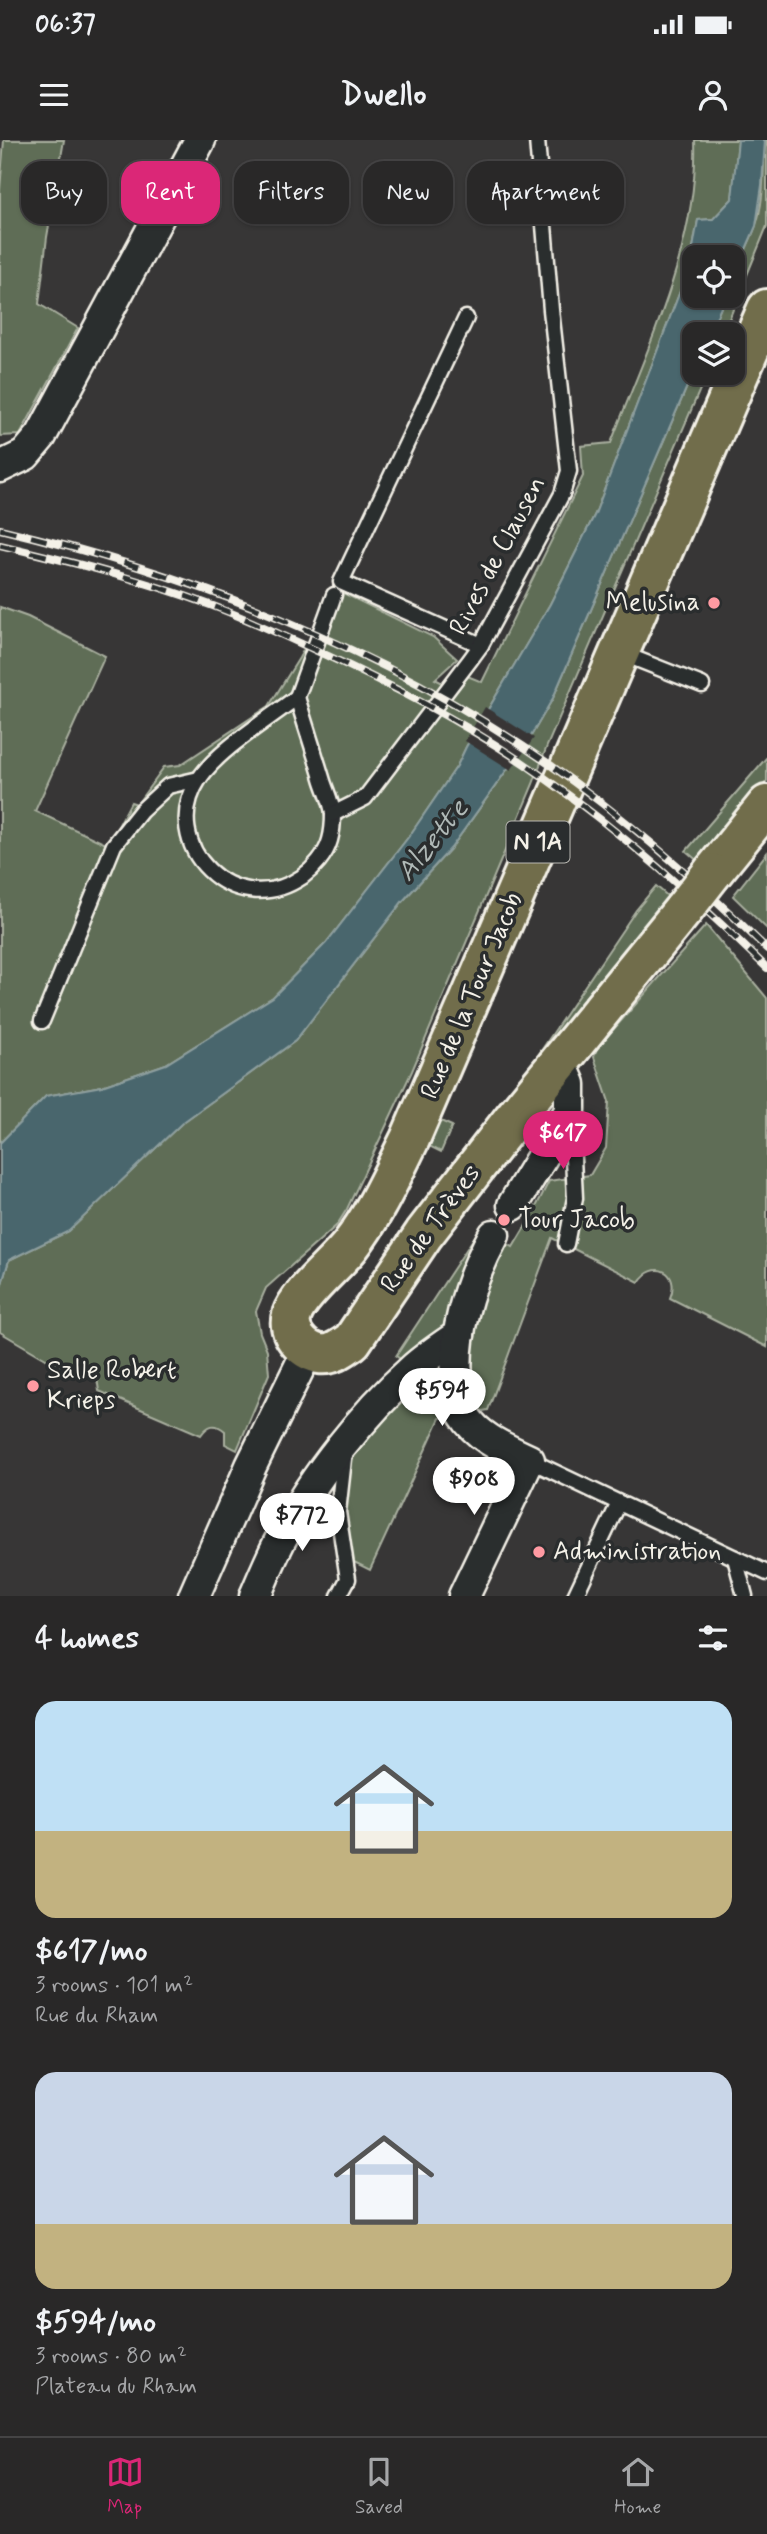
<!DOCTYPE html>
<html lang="en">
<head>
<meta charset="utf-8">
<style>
	:root { --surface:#292828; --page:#313030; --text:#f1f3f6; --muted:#a5a6a8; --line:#454445; --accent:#db2777 }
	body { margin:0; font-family:Mynerve,sans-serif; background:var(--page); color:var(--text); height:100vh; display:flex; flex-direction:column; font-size:26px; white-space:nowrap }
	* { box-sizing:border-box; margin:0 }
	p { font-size:23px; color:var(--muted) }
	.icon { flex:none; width:38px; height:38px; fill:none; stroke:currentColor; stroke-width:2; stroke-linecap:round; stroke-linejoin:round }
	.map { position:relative; height:1456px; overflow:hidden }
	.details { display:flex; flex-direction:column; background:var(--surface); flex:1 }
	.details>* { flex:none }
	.guide { position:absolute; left:21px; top:21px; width:726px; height:63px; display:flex; gap:14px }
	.buttons { position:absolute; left:682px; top:105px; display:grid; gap:14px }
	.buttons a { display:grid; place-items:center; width:63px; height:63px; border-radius:14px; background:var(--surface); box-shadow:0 2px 5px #0004,0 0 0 2px var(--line); font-size:35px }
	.price { position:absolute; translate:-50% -60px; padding:0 16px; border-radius:24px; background:#fff; color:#222; font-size:23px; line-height:46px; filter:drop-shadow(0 2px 4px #0008) }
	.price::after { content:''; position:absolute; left:50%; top:42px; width:21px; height:16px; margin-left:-10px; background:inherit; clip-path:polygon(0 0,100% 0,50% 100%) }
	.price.on { background:var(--accent); color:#fff }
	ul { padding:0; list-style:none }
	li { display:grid; align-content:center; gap:14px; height:371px; padding:0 35px }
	li span { display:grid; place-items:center; height:217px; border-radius:21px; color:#555 }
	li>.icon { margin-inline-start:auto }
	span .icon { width:126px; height:126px; fill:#fffc; stroke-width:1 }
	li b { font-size:30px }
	h2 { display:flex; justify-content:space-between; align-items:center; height:84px; padding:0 35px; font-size:30px }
	.chip { padding:0 24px; border-radius:21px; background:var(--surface); box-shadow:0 2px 5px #0004,0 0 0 2px var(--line); font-size:24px; line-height:63px }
	.chip.on { background:var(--accent); color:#fff }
	.status { display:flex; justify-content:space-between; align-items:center; height:49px; padding:0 35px; background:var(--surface); direction:ltr }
	.status svg { height:19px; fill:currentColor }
	header { display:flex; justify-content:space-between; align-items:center; height:91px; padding:0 35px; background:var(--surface); font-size:32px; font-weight:700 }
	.tab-bar { display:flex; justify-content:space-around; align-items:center; height:98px; border-top:2px solid var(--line); background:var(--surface); font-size:19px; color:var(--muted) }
	.tab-bar a { display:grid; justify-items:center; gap:4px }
	.tab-bar .on { color:var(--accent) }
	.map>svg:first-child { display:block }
	.green { fill:#5e6d56; stroke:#a9af9f; stroke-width:2 }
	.water { fill:#49666d; stroke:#8d9e9e; stroke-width:2 }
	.pier { fill:#373636 }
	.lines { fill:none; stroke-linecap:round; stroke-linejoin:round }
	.lane-casing { stroke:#f4f1e8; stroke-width:19 }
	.street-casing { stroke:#f4f1e8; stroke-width:35 }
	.primary-casing { stroke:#f4f1e8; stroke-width:44 }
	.lane { stroke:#2a2d2e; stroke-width:14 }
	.street { stroke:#2a2d2e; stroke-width:30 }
	.primary { stroke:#716d4b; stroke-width:38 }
	.rail-casing { stroke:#f4f1e8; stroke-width:8 }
	.rail { stroke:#2a2d2e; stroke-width:5; stroke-dasharray:16; stroke-linecap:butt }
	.primary-bridge-casing { stroke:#f4f1e8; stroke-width:44; stroke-linecap:butt }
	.primary-bridge { stroke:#716d4b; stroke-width:38 }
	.poi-dot { fill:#ff9aa2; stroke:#2a2d2e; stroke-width:2.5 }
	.labels { text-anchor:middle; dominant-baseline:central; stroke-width:7; stroke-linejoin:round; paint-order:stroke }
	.shield { fill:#2a2d2e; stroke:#b7b6b0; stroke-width:2 }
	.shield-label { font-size:24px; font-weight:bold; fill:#f4f1e8 }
	.street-label { font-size:26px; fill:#f4f1e8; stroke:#2a2d2e }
	.poi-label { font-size:26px; fill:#f4f1e8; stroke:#2a2d2e; text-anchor:start }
	.water-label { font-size:28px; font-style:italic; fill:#b0b9b7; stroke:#2a2d2e }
</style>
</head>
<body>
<div class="status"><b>06:37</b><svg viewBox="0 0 49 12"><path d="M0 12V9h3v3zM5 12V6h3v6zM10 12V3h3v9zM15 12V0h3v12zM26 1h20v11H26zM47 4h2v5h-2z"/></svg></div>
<header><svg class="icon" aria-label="menu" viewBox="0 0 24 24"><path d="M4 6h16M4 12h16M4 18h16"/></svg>Dwello<svg class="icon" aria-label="person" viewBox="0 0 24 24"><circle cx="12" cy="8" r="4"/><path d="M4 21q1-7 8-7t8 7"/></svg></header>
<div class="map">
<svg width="767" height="1456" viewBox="0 0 767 1456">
	<rect width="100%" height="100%" fill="#373636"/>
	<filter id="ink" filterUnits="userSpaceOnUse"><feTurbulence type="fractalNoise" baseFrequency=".0143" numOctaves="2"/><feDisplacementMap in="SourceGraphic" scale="14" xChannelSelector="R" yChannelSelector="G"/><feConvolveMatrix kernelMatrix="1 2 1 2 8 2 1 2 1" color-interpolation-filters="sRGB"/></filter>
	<g filter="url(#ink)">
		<g class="green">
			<path d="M 4,0 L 64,0 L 47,97 L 39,164 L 78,188 L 20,295 L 0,296 L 0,50 Z"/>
			<path d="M 695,0 L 738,0 L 732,59 L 713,79 L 698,80 L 690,125 L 595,374 L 550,464 L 466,607 L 457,626 L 410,695 L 326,803 L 273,857 L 166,924 L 102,946 L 46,956 L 0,1003 L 0,467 L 28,477 L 105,516 L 35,671 L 108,705 L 131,662 L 137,664 L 164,627 L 180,625 L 269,566 L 299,518 L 337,450 L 433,497 L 457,519 L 435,539 L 456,550 L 465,535 L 482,542 L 583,336 L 581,306 L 611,303 C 647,208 699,104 695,0 Z"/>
			<path d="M 765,0 L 767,0 L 767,86 L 723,194 L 709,194 L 726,156 L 733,156 C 733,128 746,113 755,88 C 765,61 763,28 765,0 Z"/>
			<path d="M 695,228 L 695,233 L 707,233 L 547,606 L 533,644 L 412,931 L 347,1069 L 337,1085 L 266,1148 L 256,1171 L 260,1193 L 267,1210 L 269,1234 L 237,1310 L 225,1304 L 225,1291 C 215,1282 208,1285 201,1295 L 99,1251 L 97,1238 L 73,1227 L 63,1229 L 0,1192 L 0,1150 L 9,1120 L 69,1091 L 182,983 L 295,901 L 402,762 L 451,708 L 531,596 L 553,558 Z"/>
			<path d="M 767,617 L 767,641 L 700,723 L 686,711 Z"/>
			<path d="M 767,713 L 767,789 L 733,756 Z"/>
			<path d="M 656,746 L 671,759 L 526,933 L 636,770 Z"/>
			<path d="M 706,785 L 767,858 L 767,1207 L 670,1158 C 681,1132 654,1119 639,1142 L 552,1098 L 488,1270 L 440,1278 L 370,1430 L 344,1417 L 338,1372 L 346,1301 L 413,1228 L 396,1216 L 481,1087 L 513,1107 L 531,1077 L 549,1041 L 590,1035 L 606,1008 L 609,962 L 594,917 L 597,908 Z"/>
			<path d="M 436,979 L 452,986 L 441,1012 L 425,1004 Z"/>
		</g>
		<path class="water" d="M 738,0 L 765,0 L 762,45 L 756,86 L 733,139 L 733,117 L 695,117 L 695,156 L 726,156 L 709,194 L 695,194 L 695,228 L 553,558 L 531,596 L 451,708 L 402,762 L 295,901 L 182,983 L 69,1091 L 9,1120 L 0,1150 L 0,1003 L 46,956 L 102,946 L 166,924 L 273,857 L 326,803 L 410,695 L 457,626 L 466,607 L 550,464 L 595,374 L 690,125 L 698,80 L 713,79 L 732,59 Z"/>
		<path class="pier" d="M 485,567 L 534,598 L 511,630 L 465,601 Z"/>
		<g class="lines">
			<defs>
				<g id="lane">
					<path d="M 466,178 L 341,442 L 481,505"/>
					<path d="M 621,513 L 702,545"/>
					<path d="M 297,557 C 305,584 314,611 322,638 C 325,649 332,662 333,674 C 333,681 332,693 330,700 C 326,715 313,729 302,737 C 234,783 156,705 199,639 C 218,610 269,579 297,557 Z"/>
					<path d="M 297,557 L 334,455"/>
					<path d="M 333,674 L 365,658 L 470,520 L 481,505 L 562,354 L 569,331 L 551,170 L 537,0"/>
					<path d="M 42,881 L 114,705 L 141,671 L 168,646 L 199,639"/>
					<path d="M 566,1104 L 575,1058 L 571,979"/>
					<path d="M 529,1320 L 767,1433"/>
					<path d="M 735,1418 L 745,1456"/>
					<path d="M 339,1456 L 348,1439 L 338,1372 L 345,1310"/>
					<path d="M 575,1456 L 619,1363"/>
				</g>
				<g id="street">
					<path d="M 0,327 L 25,315 L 41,296 L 200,0"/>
					<path d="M 513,1065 L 570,971 L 570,944 L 560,921"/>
					<path d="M 194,1456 L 251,1326 L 308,1210"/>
					<path d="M 255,1456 C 264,1435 273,1413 284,1393 C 313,1337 365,1272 412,1230 C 426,1217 443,1206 459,1195"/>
					<path d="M 464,1456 L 529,1320 C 506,1309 478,1298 464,1275 C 460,1270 460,1260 459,1254 C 449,1201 469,1141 494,1095"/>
				</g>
				<g id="primary">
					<path d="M 712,733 L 767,665"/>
					<path d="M 684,769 L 513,979 L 424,1094 L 352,1201 C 342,1208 332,1216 319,1214 C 302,1210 286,1192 292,1175 C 298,1155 335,1125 350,1106 C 375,1074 392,1035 410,999 L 767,169"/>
				</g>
			</defs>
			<use href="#lane" class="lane-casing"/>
			<use href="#street" class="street-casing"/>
			<use href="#primary" class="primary-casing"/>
			<use href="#lane" class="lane"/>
			<use href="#street" class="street"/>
			<use href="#primary" class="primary"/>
			<defs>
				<g id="rail">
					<path d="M 0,389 C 194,435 384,509 549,624 C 627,679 699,742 767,809"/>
					<path d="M 0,405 C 72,422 144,440 213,466 C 248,479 282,495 315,510 C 394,546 472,586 542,636 C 623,693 696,759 767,828"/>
				</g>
			</defs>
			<use href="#rail" class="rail-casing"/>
			<use href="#rail" class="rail"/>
			<defs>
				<path id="primary-bridge" d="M 684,769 L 712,733"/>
			</defs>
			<use href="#primary-bridge" class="primary-bridge-casing"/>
			<use href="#primary-bridge" class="primary-bridge"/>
		</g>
	</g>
	<g class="poi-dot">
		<circle cx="714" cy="463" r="7"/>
		<circle cx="504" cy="1080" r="7"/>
		<circle cx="33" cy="1246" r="7"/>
		<circle cx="539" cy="1412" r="7"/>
	</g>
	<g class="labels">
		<rect class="shield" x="506.5" y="681.5" width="63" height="41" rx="5"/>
		<g class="shield-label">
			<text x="538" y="702">N 1A</text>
		</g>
		<g class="street-label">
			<text transform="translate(498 416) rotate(-62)">Rives de Clausen</text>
			<text transform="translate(472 856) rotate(-67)">Rue de la Tour Jacob</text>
			<text transform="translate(431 1089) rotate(-54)">Rue de Trèves</text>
		</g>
		<g class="poi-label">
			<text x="700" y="463" text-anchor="end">Melusina</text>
			<text x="518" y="1080">Tour Jacob</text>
			<text x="47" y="1231">Salle Robert<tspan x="47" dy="30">Krieps</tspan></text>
			<text x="553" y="1412">Administration</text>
		</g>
		<g class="water-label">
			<text transform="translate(433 701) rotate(-51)">Alzette</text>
		</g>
	</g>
</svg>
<div class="buttons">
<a><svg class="icon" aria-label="locate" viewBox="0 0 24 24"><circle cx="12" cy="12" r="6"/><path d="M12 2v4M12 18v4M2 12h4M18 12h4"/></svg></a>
<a><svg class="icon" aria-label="layers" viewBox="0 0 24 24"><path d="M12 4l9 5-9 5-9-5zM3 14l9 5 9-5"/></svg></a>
</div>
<b class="price on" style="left:563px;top:1031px">$617</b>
<b class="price" style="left:442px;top:1288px">$594</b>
<b class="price" style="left:474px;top:1377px">$908</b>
<b class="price" style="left:302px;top:1413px">$772</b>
<div class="guide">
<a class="chip">Buy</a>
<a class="chip on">Rent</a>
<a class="chip">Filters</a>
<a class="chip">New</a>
<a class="chip">Apartment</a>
</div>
</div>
<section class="details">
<h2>4 homes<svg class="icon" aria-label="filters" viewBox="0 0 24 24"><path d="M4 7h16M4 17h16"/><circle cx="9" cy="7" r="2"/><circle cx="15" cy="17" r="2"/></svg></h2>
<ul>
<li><span style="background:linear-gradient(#bfe0f5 60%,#c2b280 0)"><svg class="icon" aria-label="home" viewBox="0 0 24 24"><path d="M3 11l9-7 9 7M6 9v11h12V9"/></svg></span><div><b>$617/mo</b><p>3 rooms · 101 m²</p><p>Rue du Rham</p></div></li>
<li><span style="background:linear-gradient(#c9d6e8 70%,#c2b280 0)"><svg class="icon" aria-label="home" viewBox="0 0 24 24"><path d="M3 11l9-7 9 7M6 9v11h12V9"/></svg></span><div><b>$594/mo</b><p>3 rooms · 80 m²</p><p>Plateau du Rham</p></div></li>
</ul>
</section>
<nav class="tab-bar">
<a class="on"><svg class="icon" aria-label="map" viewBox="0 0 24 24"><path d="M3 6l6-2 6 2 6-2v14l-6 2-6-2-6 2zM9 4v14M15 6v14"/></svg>Map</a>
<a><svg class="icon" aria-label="saved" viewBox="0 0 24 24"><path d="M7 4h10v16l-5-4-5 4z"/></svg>Saved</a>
<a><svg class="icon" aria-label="home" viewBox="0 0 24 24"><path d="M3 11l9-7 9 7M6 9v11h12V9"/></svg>Home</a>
</nav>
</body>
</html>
